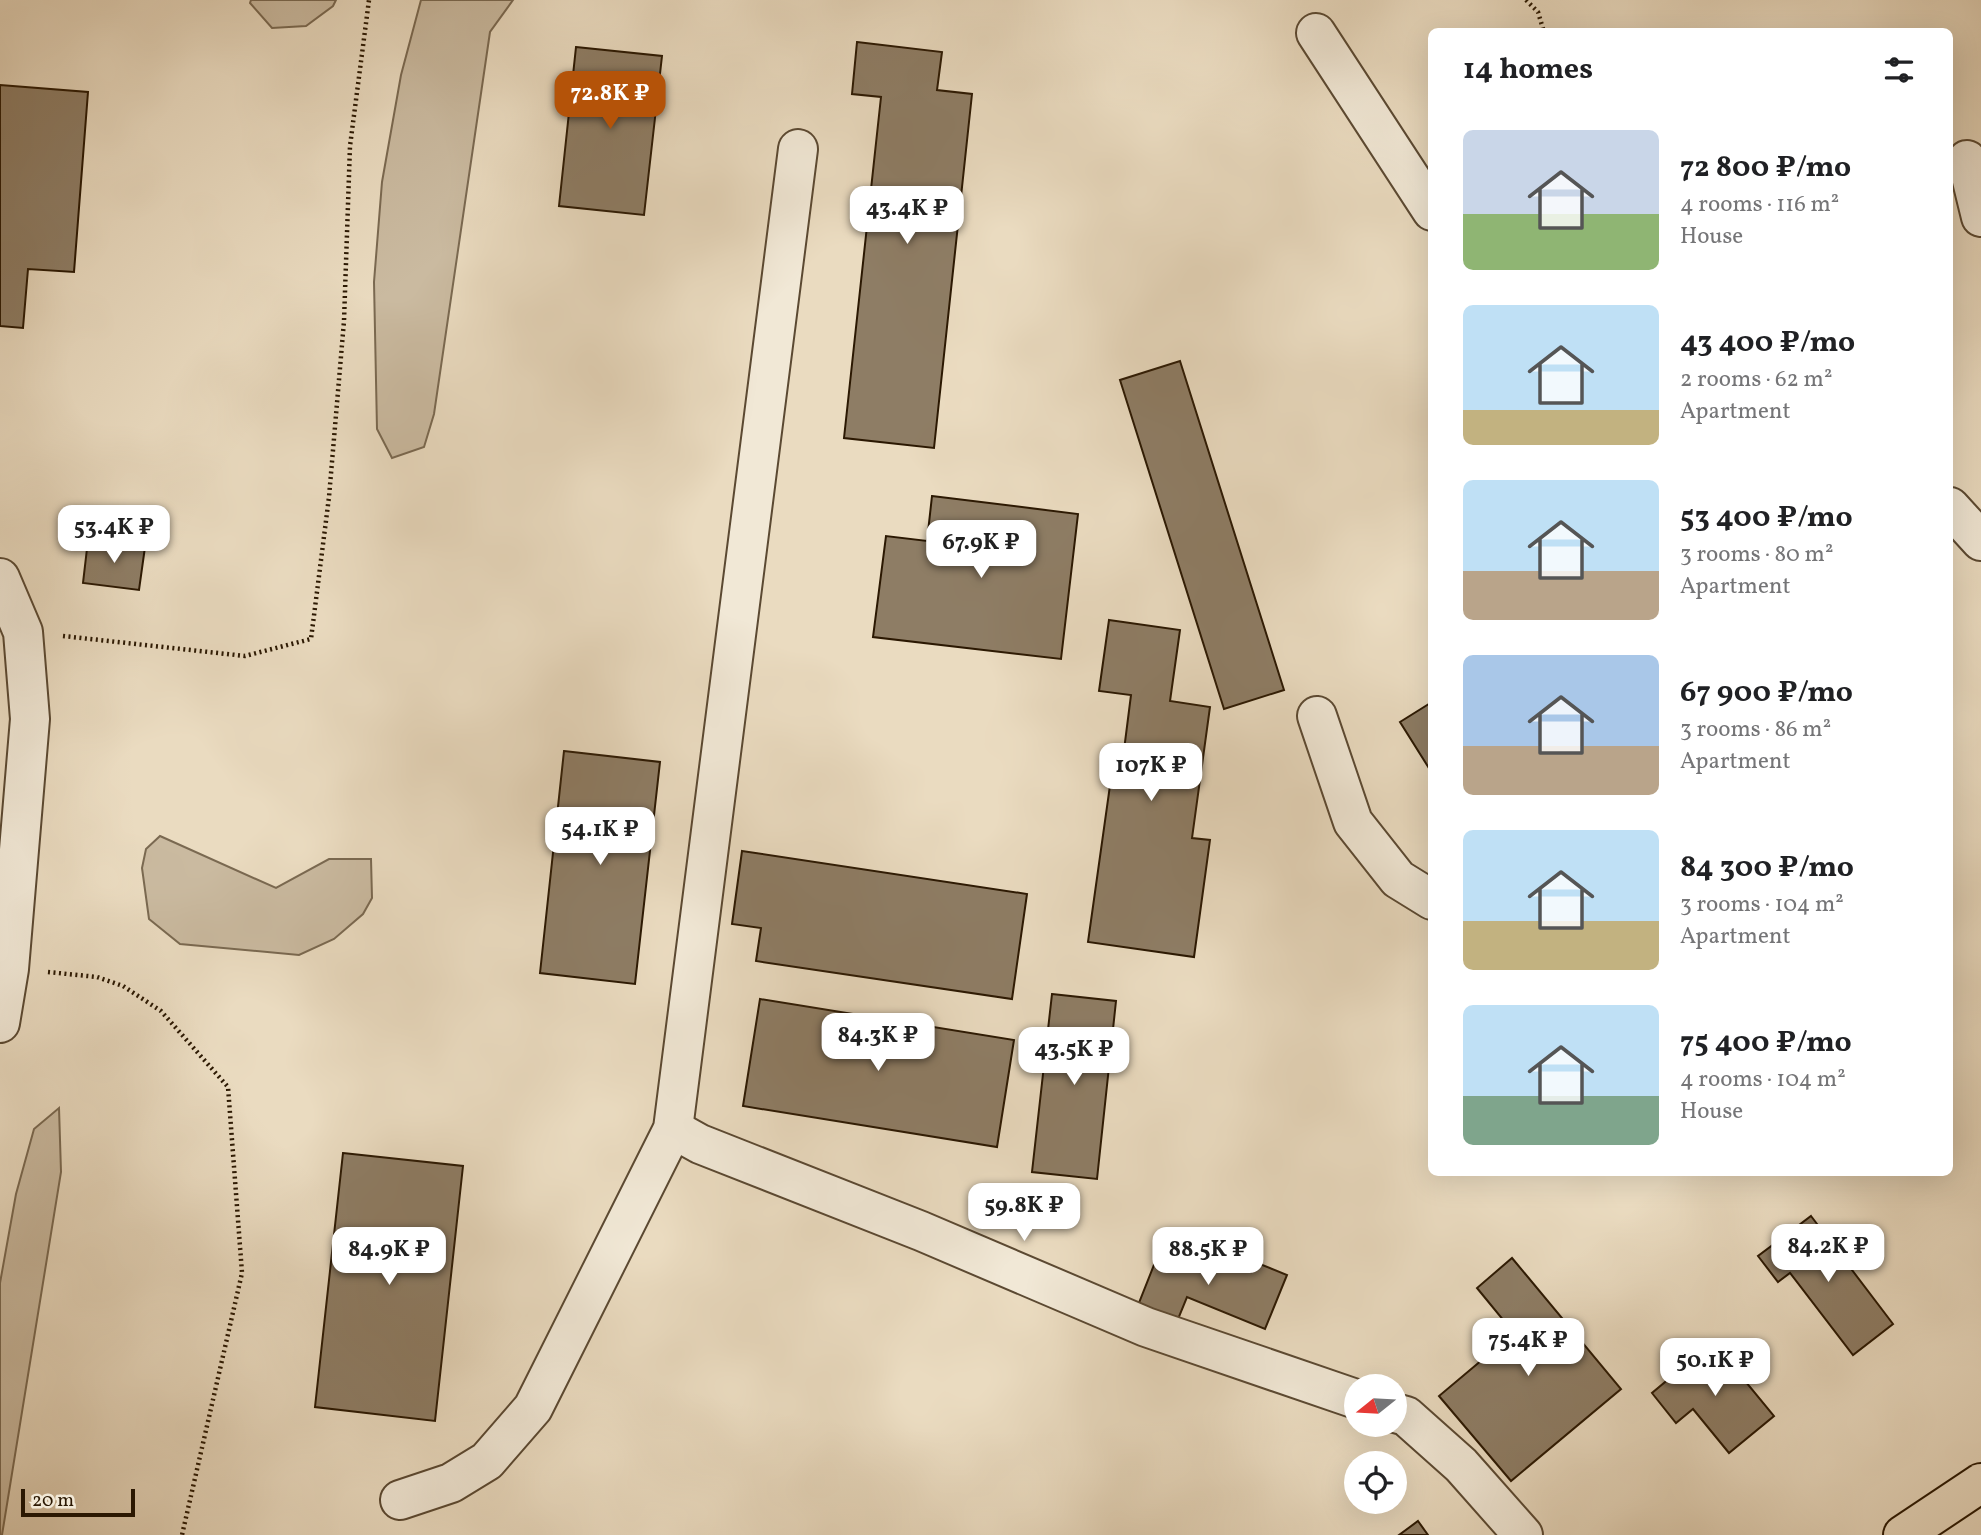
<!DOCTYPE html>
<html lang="en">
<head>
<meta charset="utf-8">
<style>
	:root { --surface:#fff; --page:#f2f2f2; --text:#202124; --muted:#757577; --accent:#b45309 }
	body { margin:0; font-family:Vollkorn,serif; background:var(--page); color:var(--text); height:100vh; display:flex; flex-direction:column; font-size:26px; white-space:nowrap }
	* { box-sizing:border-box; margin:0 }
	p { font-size:23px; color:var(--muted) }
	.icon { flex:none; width:38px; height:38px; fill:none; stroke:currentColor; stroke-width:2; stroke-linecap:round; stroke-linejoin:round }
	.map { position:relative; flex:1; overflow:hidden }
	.sheet { position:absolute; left:1428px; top:28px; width:525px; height:1148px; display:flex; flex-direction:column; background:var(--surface); border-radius:10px; box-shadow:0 7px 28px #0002 }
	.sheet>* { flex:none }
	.needle { width:46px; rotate:252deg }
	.fabs { position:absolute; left:1344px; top:1374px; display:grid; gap:14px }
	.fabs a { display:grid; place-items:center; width:63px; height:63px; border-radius:50%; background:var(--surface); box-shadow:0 7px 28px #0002; font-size:35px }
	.scale { position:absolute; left:21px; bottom:18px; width:114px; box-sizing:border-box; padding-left:7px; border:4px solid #2b1802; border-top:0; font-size:19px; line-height:24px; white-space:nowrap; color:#2b1802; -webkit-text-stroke:5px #f1e8d6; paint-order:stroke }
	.price { position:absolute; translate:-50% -60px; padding:0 16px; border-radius:14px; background:#fff; color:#222; font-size:23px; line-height:46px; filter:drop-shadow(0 2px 4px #0008) }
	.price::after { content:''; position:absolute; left:50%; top:42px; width:21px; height:16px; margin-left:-10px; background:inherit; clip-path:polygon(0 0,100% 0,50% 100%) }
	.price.active { background:var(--accent); color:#fff }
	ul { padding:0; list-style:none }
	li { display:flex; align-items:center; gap:21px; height:175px; padding:0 35px }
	li span { display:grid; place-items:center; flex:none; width:196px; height:140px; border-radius:10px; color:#555 }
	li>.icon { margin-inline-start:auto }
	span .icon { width:84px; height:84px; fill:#fffc; stroke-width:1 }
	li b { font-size:30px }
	h2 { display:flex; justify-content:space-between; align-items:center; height:84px; padding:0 35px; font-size:30px }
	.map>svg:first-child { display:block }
	.green { fill:#cabaa0; stroke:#7a6951; stroke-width:2 }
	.building { fill:#8e7d65; stroke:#2b1802; stroke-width:2 }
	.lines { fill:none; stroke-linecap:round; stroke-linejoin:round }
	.minor-casing { stroke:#5b4932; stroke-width:42 }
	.highway-casing { stroke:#2b1802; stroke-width:42 }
	.path { stroke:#2b1802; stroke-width:4.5; stroke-dasharray:2 3.5; stroke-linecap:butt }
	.minor { stroke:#f1e8d6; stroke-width:38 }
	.highway { stroke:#eadbc0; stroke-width:38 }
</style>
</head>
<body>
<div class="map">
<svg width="1981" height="1535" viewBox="0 0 1981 1535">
	<rect width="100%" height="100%" fill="#eadbc0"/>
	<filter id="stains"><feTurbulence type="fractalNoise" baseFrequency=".00286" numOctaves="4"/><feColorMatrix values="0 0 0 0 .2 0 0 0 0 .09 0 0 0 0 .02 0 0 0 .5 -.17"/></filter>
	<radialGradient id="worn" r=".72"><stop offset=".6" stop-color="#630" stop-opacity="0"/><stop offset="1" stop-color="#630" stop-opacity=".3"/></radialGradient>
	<g class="green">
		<path d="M 251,0 L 336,0 L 333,6 L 306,26 L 272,28 L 250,3 Z"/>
		<path d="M 421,0 L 513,0 L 490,32 L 434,414 L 424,447 L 392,458 L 377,429 L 374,282 L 382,182 L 401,75 Z"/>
		<path d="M 160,836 L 276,888 L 329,859 L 371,859 L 372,898 L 363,914 L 334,939 L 299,955 L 180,944 L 149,919 L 142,868 L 146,849 Z"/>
		<path d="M 59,1108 L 61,1172 L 2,1535 L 0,1535 L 0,1283 L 16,1194 L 34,1129 Z"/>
	</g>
	<g class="building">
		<path d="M 857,42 L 942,52 L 937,90 L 972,94 L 934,448 L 844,438 L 881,97 L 852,94 Z"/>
		<path d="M 576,47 L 662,56 L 644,215 L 559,206 Z"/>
		<path d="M 0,85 L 88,92 L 74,272 L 28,269 L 23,328 L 0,326 Z"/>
		<path d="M 1180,361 L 1284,690 L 1224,709 L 1120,380 Z"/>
		<path d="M 932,496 L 1078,514 L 1061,659 L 873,637 L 886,536 L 927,541 Z"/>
		<path d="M 88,540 L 145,547 L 139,590 L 83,583 Z"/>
		<path d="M 1109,620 L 1180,630 L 1170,701 L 1210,707 L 1192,838 L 1210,840 L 1194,957 L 1088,942 L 1114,757 L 1123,758 L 1131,695 L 1099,691 Z"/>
		<path d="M 1432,702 L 1432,773 L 1400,722 Z"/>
		<path d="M 564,751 L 660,762 L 635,984 L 540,973 Z"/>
		<path d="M 742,851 L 1027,894 L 1012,999 L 756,961 L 761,928 L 732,924 Z"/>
		<path d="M 1052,994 L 1116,1001 L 1097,1179 L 1032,1172 Z"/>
		<path d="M 760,999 L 1014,1040 L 997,1147 L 743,1106 Z"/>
		<path d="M 343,1153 L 463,1166 L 435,1421 L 315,1407 Z"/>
		<path d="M 1811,1216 L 1893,1324 L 1853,1355 L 1790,1273 L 1778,1282 L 1758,1256 Z"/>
		<path d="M 1165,1237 L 1251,1272 L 1255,1262 L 1287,1275 L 1265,1329 L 1187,1297 L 1174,1329 L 1135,1313 Z"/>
		<path d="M 1512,1258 L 1621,1389 L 1511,1481 L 1439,1396 L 1514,1333 L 1477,1288 Z"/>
		<path d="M 1713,1342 L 1774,1416 L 1729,1453 L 1693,1409 L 1676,1423 L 1652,1393 Z"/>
		<path d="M 1418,1521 L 1428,1535 L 1399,1535 Z"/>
	</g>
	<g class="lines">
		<defs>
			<g id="minor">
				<path d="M 1316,33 L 1432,211"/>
				<path d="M 1967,160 L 1981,217"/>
				<path d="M 1950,507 L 1981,541"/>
				<path d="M 0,578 L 23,632 L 30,719 L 9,969 L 0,1023"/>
				<path d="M 1317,716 L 1353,822 L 1398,879 L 1432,900"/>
				<path d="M 673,1129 L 700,1144 L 921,1231 L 1146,1327 L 1356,1399"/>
				<path d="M 1395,1413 L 1406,1416 L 1461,1465 L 1523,1535"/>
				<path d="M 400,1500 L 451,1483 L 487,1461 L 533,1408 L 673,1129 L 798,149"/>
			</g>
			<path id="highway" d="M 1903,1535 L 1981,1483"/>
		</defs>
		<use href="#minor" class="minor-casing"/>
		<use href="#highway" class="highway-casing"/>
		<g class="path">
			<path d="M 1526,0 L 1538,12 L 1544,32"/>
			<path d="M 63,636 L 245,656 L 311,639 L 329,497 L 344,321 L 350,146 L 369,0"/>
			<path d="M 48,972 L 97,977 L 123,986 L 161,1011 L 228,1087 L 242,1273 L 182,1535"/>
		</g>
		<use href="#minor" class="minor"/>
		<use href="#highway" class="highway"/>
	</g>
	<rect width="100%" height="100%" filter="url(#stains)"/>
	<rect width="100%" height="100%" fill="url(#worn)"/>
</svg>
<div class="fabs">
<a><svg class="needle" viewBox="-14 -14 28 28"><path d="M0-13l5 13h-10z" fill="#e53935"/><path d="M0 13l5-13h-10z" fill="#757577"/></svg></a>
<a><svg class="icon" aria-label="locate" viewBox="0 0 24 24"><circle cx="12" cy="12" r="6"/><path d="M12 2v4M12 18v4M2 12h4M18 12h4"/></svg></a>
</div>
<div class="scale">20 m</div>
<b class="price active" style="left:610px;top:131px">72.8K ₽</b>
<b class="price" style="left:907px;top:246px">43.4K ₽</b>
<b class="price" style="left:114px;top:565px">53.4K ₽</b>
<b class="price" style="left:981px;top:580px">67.9K ₽</b>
<b class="price" style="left:1151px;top:803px">107K ₽</b>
<b class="price" style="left:600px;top:867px">54.1K ₽</b>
<b class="price" style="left:878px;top:1073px">84.3K ₽</b>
<b class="price" style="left:1074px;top:1087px">43.5K ₽</b>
<b class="price" style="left:1024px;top:1243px">59.8K ₽</b>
<b class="price" style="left:1828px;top:1284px">84.2K ₽</b>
<b class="price" style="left:389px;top:1287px">84.9K ₽</b>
<b class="price" style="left:1208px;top:1287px">88.5K ₽</b>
<b class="price" style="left:1528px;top:1378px">75.4K ₽</b>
<b class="price" style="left:1715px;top:1398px">50.1K ₽</b>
<section class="sheet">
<h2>14 homes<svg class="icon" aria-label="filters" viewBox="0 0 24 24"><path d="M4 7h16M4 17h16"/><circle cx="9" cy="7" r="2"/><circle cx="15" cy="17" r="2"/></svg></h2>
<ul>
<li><span style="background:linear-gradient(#c9d6e8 60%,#8fb573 0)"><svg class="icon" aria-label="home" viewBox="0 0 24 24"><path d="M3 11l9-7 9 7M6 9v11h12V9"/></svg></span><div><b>72 800 ₽/mo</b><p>4 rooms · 116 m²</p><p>House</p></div></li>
<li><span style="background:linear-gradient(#bfe0f5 75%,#c2b280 0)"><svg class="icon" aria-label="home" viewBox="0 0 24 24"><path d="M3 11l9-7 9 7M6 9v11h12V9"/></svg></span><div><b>43 400 ₽/mo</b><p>2 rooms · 62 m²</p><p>Apartment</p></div></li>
<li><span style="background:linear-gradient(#bfe0f5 65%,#b9a48a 0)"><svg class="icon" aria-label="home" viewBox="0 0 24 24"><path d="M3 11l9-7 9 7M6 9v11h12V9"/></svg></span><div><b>53 400 ₽/mo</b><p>3 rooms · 80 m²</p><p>Apartment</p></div></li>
<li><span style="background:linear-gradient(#a9c7e8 65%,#b9a48a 0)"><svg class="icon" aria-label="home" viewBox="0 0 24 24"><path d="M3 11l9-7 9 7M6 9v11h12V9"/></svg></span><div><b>67 900 ₽/mo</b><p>3 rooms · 86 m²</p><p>Apartment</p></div></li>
<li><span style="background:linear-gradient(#bfe0f5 65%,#c2b280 0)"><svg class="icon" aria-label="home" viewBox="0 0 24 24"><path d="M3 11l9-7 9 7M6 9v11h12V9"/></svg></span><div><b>84 300 ₽/mo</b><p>3 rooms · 104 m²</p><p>Apartment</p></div></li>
<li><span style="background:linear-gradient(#bfe0f5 65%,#7fa58c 0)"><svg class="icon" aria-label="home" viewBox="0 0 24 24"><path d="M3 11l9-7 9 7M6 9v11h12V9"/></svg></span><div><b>75 400 ₽/mo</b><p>4 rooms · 104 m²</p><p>House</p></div></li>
</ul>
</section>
</div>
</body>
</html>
